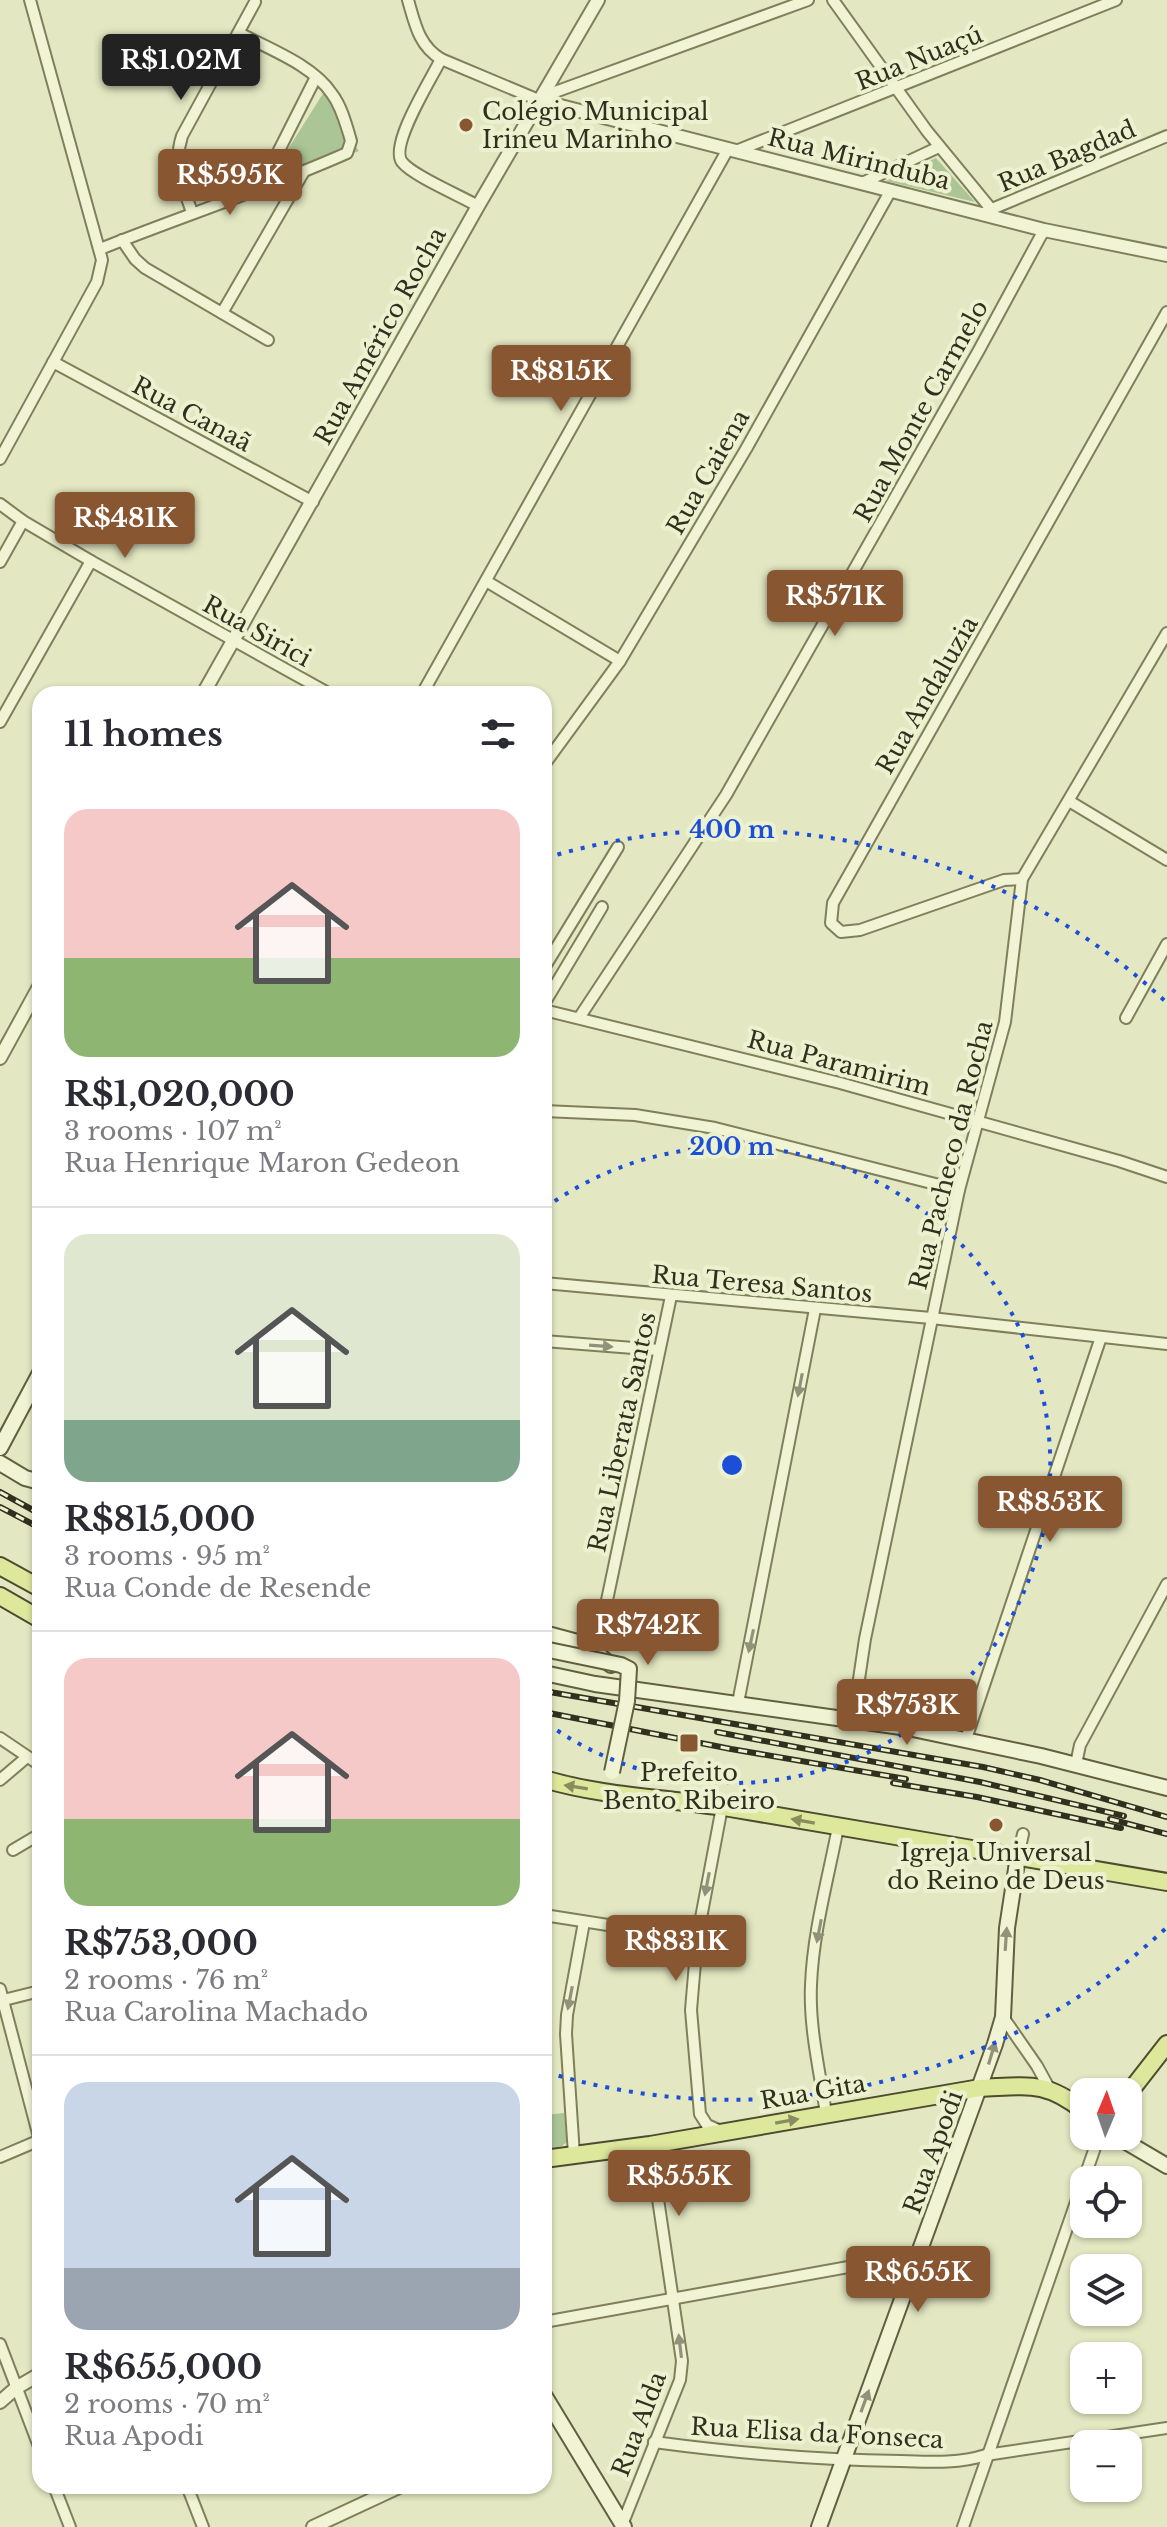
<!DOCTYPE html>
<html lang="en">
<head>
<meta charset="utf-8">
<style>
	:root { --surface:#fff; --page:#f2f2f3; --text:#2b2b33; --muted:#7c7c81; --line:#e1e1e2; --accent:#885732 }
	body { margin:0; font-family:"Libre Baskerville",serif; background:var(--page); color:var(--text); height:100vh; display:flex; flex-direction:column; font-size:30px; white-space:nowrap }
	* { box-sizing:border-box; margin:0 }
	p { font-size:26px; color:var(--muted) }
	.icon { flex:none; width:44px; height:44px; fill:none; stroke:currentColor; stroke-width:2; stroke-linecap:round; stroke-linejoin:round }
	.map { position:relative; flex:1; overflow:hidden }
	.details { position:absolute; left:32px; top:686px; width:520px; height:1808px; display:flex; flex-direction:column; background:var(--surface); border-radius:24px; box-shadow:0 2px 6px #0004 }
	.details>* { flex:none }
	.needle { width:52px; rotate:2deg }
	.fabs { position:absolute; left:1070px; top:2078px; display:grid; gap:16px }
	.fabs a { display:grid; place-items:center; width:72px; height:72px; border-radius:16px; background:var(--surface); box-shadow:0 2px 6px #0004; font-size:40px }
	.price { position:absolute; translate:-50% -68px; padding:0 18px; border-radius:8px; background:var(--accent); color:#fff; font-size:26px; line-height:52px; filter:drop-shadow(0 2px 4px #0008) }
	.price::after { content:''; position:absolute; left:50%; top:48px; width:24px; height:18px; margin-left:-12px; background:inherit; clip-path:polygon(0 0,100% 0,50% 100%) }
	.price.active { background:#222; color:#fff }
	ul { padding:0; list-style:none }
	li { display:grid; align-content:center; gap:16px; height:424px; padding:0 32px }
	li+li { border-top:2px solid var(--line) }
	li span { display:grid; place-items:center; height:248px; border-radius:24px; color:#555 }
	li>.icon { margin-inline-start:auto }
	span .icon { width:144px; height:144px; fill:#fffc; stroke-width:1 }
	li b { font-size:34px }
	h2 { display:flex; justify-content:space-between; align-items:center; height:96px; padding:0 32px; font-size:34px }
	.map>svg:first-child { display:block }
	.green { fill:#abc597 }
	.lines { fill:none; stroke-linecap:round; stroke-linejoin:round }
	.minor-casing { stroke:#807f5b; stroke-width:14 }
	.tertiary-casing { stroke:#807f5b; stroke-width:16 }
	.secondary-casing { stroke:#625f3e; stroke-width:18 }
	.primary-casing { stroke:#4e4b2f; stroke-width:20 }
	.minor { stroke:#f0f4d4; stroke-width:10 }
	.tertiary { stroke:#f0f4d4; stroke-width:12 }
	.secondary { stroke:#f0f4d4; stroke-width:14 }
	.primary { stroke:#dee89d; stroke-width:16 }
	.rail-casing { stroke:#31301e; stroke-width:6 }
	.rail { stroke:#ecf1d0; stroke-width:3; stroke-dasharray:9; stroke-linecap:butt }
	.secondary-bridge-casing { stroke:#625f3e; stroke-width:18; stroke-linecap:butt }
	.secondary-bridge { stroke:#f0f4d4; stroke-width:14 }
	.oneway { fill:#909279 }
	.oneway2 { fill:#888c5e }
	.ring { fill:none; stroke:#1d4ed8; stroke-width:4; stroke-dasharray:4 8 }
	.poi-dot { fill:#885732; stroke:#ecf1d0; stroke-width:3 }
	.labels { text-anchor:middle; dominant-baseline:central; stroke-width:8; stroke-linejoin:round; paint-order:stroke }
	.street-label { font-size:24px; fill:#31301e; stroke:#ecf1d0 }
	.poi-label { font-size:24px; fill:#31301e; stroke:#ecf1d0 }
	.centre { fill:#1d4ed8; stroke:#ecf1d0; stroke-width:4 }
	.ring-label { font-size:24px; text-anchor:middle; font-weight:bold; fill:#1d4ed8; stroke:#ecf1d0; stroke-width:8; stroke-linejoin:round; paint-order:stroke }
</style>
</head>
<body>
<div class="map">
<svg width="1167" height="2527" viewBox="0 0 1167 2527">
	<rect width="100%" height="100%" fill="#e3e8c2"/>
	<g class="green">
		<path d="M 324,92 C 343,107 346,133 359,151 L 275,182 L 271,176 Z"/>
		<path d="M 936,158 L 975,202 L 886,181 Z"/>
		<path d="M 564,2113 L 567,2142 L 562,2146 L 544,2150 L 544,2115 Z"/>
	</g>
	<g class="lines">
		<defs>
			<g id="minor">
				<path d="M 408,0 C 415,24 419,46 441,59 L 541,101"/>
				<path d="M 833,0 L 927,131 L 991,209"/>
				<path d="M 441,59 C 432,78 389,145 402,162 C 413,176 461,196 478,206"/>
				<path d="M 544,96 L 808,0"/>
				<path d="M 736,151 L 1116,0"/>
				<path d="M 862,183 L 939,147"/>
				<path d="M 260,188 L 316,77"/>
				<path d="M 987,211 L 1167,136"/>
				<path d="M 192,212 C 182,185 173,164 182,136 L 255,2"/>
				<path d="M 122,240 L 135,259 L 145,268 L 268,340"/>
				<path d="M 100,249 C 182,216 266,189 347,153 L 351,141 L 349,134 C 345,121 341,106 332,94 C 313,65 269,49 239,33"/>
				<path d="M 222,313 L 303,173"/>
				<path d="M 53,362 L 313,502"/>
				<path d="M 0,459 L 97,282 L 102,260 L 30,0"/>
				<path d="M 0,504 L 23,521 L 91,561 L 330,694"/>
				<path d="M 0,562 L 23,521"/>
				<path d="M 486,581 L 620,661"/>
				<path d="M 422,694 L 728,149"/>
				<path d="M 0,722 L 91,561"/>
				<path d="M 544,765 L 620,661 L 746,449 L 891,190"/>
				<path d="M 1069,801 L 1167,860"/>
				<path d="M 1022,879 L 1004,880 L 860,930 L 841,932 L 831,923 L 833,903 L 1167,312"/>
				<path d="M 544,968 L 618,847"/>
				<path d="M 544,1004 L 602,907"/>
				<path d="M 544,1010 L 840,1083 L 1119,1161 L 1167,1177"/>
				<path d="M 579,1018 L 726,795 L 979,350 L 1044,230"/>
				<path d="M 1126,1018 L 1167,944"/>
				<path d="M 544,1111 L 635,1115 L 715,1128 L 959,1190"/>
				<path d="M 544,1283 L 931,1318 L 1167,1344"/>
				<path d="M 544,1341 L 659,1350"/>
				<path d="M 600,1655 L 602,1624 L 671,1296"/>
				<path d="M 738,1703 L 815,1309"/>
				<path d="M 853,1719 L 865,1639 L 959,1190 L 1005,1022 L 1022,879 L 1167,633"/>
				<path d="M 0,1738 L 40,1765"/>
				<path d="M 966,1739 L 1101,1337"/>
				<path d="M 1076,1764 L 1080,1745 L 1167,1584"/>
				<path d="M 0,1780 L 27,1757"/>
				<path d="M 13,1850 L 40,1834"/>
				<path d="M 1018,1856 L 1023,1834"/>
				<path d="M 544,1915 L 697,1939"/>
				<path d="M 0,1989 L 40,2141"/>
				<path d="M 0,2001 L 40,1991"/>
				<path d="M 1003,2017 L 1037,2066 L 1049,2088"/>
				<path d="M 826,2114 C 820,2072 809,2028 811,1985 C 813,1932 828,1879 838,1827"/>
				<path d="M 721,2131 L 707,2125 L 700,2114 L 691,2010 L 697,1939 L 722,1807"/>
				<path d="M 574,2155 L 566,2034 L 567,2015 L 584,1922"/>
				<path d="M 0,2157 L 40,2140"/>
				<path d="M 544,2322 L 920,2254"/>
				<path d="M 0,2344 L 40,2449"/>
				<path d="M 654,2442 C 736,2453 818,2460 901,2461 C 930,2462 958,2464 986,2455 L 1167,2428"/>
				<path d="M 54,2486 L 70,2527"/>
				<path d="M 187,2486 L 203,2527"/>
				<path d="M 622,2525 L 680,2380 L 682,2361 L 650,2145"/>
				<path d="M 963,2527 L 1099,2136"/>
			</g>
			<g id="tertiary">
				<path d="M 541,101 L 1044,230 L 1167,255"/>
				<path d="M 203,694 L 478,206 L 598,0"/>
				<path d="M 0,1058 L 40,985"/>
				<path d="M 0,2402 L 16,2388 L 40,2374"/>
				<path d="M 313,2527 L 401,2486"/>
			</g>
			<g id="secondary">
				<path d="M 0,1448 L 40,1373"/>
				<path d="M 0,1463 L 25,1478 L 40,1482"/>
				<path d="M 544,1633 L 585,1644 L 611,1665"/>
				<path d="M 544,1673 L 595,1684 L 908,1728 L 1041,1756 L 1167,1788"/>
				<path d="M 1116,2136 L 1167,2166"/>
				<path d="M 544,2395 L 624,2527"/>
				<path d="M 819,2527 L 995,2044 L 1003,2017 L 1007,1928 L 1018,1856"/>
			</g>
			<g id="primary">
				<path d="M 0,1566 L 40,1588"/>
				<path d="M 0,1596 L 40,1619"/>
				<path d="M 544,1779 C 604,1797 668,1798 730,1808 C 876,1833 1021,1857 1167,1882"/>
				<path d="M 1128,2094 L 1167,2044"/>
				<path d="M 544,2159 L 650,2145 L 980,2088 C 1028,2086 1045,2080 1084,2111"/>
			</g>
		</defs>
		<use href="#minor" class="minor-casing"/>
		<use href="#tertiary" class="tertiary-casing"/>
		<use href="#secondary" class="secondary-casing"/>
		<use href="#primary" class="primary-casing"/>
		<use href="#minor" class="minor"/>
		<use href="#tertiary" class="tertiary"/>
		<use href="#secondary" class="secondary"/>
		<use href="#primary" class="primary"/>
		<defs>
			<g id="rail">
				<path d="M 0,1492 L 40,1514"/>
				<path d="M 0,1507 L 40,1528"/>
				<path d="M 544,1691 L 983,1767 L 1040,1780 L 1167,1817"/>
				<path d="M 544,1712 L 731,1749 L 906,1779"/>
				<path d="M 717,1732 L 980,1782 L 1124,1816"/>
				<path d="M 893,1783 L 977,1797 L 1121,1828"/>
				<path d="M 1110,1819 L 1167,1834"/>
			</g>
		</defs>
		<use href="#rail" class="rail-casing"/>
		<use href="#rail" class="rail"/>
		<defs>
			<path id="secondary-bridge" d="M 544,1649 L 621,1665 L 629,1669 L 627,1701 L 612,1772"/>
		</defs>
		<use href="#secondary-bridge" class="secondary-bridge-casing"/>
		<use href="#secondary-bridge" class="secondary-bridge"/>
	</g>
	<defs><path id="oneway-solid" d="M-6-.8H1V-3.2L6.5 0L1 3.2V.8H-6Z" transform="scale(2)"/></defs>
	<g class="oneway">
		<use href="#oneway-solid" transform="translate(601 1346) rotate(4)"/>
		<use href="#oneway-solid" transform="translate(800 1385) rotate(101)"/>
		<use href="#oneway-solid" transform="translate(751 1641) rotate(102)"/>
		<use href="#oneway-solid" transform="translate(707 1884) rotate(101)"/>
		<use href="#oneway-solid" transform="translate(819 1931) rotate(101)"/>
		<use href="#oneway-solid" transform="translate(1006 1939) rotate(-86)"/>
		<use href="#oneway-solid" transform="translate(570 1998) rotate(101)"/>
		<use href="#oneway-solid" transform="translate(992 2053) rotate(-73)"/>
		<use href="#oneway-solid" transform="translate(680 2346) rotate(-97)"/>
		<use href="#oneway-solid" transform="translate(865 2401) rotate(-70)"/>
	</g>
	<g class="oneway2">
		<use href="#oneway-solid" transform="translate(576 1787) rotate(-171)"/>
		<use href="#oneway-solid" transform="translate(803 1821) rotate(-170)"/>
		<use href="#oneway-solid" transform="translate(787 2121) rotate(-10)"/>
	</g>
	<g class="ring">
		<path d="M545 1208A318 318 0 1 1 545 1722"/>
		<path d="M1165 1929A635 635 0 0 1 546 2072M546 858A635 635 0 0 1 1165 1001"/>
	</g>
	<g class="poi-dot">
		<circle cx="466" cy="125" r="8"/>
		<rect x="679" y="1733" width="20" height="20" rx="4"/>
		<circle cx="996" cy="1825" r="8"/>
	</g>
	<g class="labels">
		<g class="street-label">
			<text transform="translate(919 58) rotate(-22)">Rua Nuaçú</text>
			<text transform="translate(1067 156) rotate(-23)">Rua Bagdad</text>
			<text transform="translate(859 159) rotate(14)">Rua Mirinduba</text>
			<text transform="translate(380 336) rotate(-61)">Rua Américo Rocha</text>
			<text transform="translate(921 411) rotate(-61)">Rua Monte Carmelo</text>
			<text transform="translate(192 414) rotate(28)">Rua Canaã</text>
			<text transform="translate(708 472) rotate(-60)">Rua Caiena</text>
			<text transform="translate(257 631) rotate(29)">Rua Sirici</text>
			<text transform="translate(927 695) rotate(-60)">Rua Andaluzia</text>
			<text transform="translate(839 1063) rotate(15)">Rua Paramirim</text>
			<text transform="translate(951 1155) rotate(-76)">Rua Pacheco da Rocha</text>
			<text transform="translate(762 1284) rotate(5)">Rua Teresa Santos</text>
			<text transform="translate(622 1432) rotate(-78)">Rua Liberata Santos</text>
			<text transform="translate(813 2092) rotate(-10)">Rua Gita</text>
			<text transform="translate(933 2152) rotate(-70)">Rua Apodi</text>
			<text transform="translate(639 2424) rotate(-69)">Rua Alda</text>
			<text transform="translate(817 2433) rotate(3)">Rua Elisa da Fonseca</text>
		</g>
		<g class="poi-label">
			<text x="482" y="111" text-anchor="start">Colégio Municipal<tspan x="482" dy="28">Irineu Marinho</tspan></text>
			<text x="689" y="1772">Prefeito<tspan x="689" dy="28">Bento Ribeiro</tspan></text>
			<text x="996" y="1852">Igreja Universal<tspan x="996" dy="28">do Reino de Deus</tspan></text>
		</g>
	</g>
	<circle cx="732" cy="1465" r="12" class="centre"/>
	<g class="ring-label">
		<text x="732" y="838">400 m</text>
		<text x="732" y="1155">200 m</text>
	</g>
</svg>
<div class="fabs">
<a><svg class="needle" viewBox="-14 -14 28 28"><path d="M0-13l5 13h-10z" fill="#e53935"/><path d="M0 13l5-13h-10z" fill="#7c7c81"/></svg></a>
<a><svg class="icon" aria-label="locate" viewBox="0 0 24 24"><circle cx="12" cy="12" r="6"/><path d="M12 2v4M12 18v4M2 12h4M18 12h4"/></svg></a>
<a><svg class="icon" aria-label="layers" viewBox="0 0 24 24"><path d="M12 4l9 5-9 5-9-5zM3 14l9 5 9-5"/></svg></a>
<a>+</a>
<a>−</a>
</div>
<b class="price active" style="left:181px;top:102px">R$1.02M</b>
<b class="price" style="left:230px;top:217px">R$595K</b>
<b class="price" style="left:561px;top:413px">R$815K</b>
<b class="price" style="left:125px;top:560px">R$481K</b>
<b class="price" style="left:835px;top:638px">R$571K</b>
<b class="price" style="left:1050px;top:1544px">R$853K</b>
<b class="price" style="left:648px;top:1667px">R$742K</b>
<b class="price" style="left:907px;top:1747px">R$753K</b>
<b class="price" style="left:676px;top:1983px">R$831K</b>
<b class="price" style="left:679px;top:2218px">R$555K</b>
<b class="price" style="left:918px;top:2314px">R$655K</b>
<section class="details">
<h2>11 homes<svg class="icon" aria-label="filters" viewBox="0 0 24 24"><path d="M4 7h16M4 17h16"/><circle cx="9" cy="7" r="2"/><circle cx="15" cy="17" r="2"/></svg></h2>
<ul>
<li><span style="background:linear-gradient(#f6c9c9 60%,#8fb573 0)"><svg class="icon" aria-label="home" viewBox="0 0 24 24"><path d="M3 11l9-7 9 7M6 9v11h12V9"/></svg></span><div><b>R$1,020,000</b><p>3 rooms · 107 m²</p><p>Rua Henrique Maron Gedeon</p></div></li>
<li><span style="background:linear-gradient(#dfe7d0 75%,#7fa58c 0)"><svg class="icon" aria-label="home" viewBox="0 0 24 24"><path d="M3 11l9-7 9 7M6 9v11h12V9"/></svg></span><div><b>R$815,000</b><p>3 rooms · 95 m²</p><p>Rua Conde de Resende</p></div></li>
<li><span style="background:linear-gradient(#f6c9c9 65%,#8fb573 0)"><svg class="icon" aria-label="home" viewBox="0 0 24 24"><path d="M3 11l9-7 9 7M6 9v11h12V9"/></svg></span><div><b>R$753,000</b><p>2 rooms · 76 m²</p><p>Rua Carolina Machado</p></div></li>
<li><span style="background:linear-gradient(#c9d6e8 75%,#9aa5b1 0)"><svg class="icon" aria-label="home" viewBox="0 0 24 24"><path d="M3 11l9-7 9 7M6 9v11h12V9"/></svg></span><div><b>R$655,000</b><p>2 rooms · 70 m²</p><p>Rua Apodi</p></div></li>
</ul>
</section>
</div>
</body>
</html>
